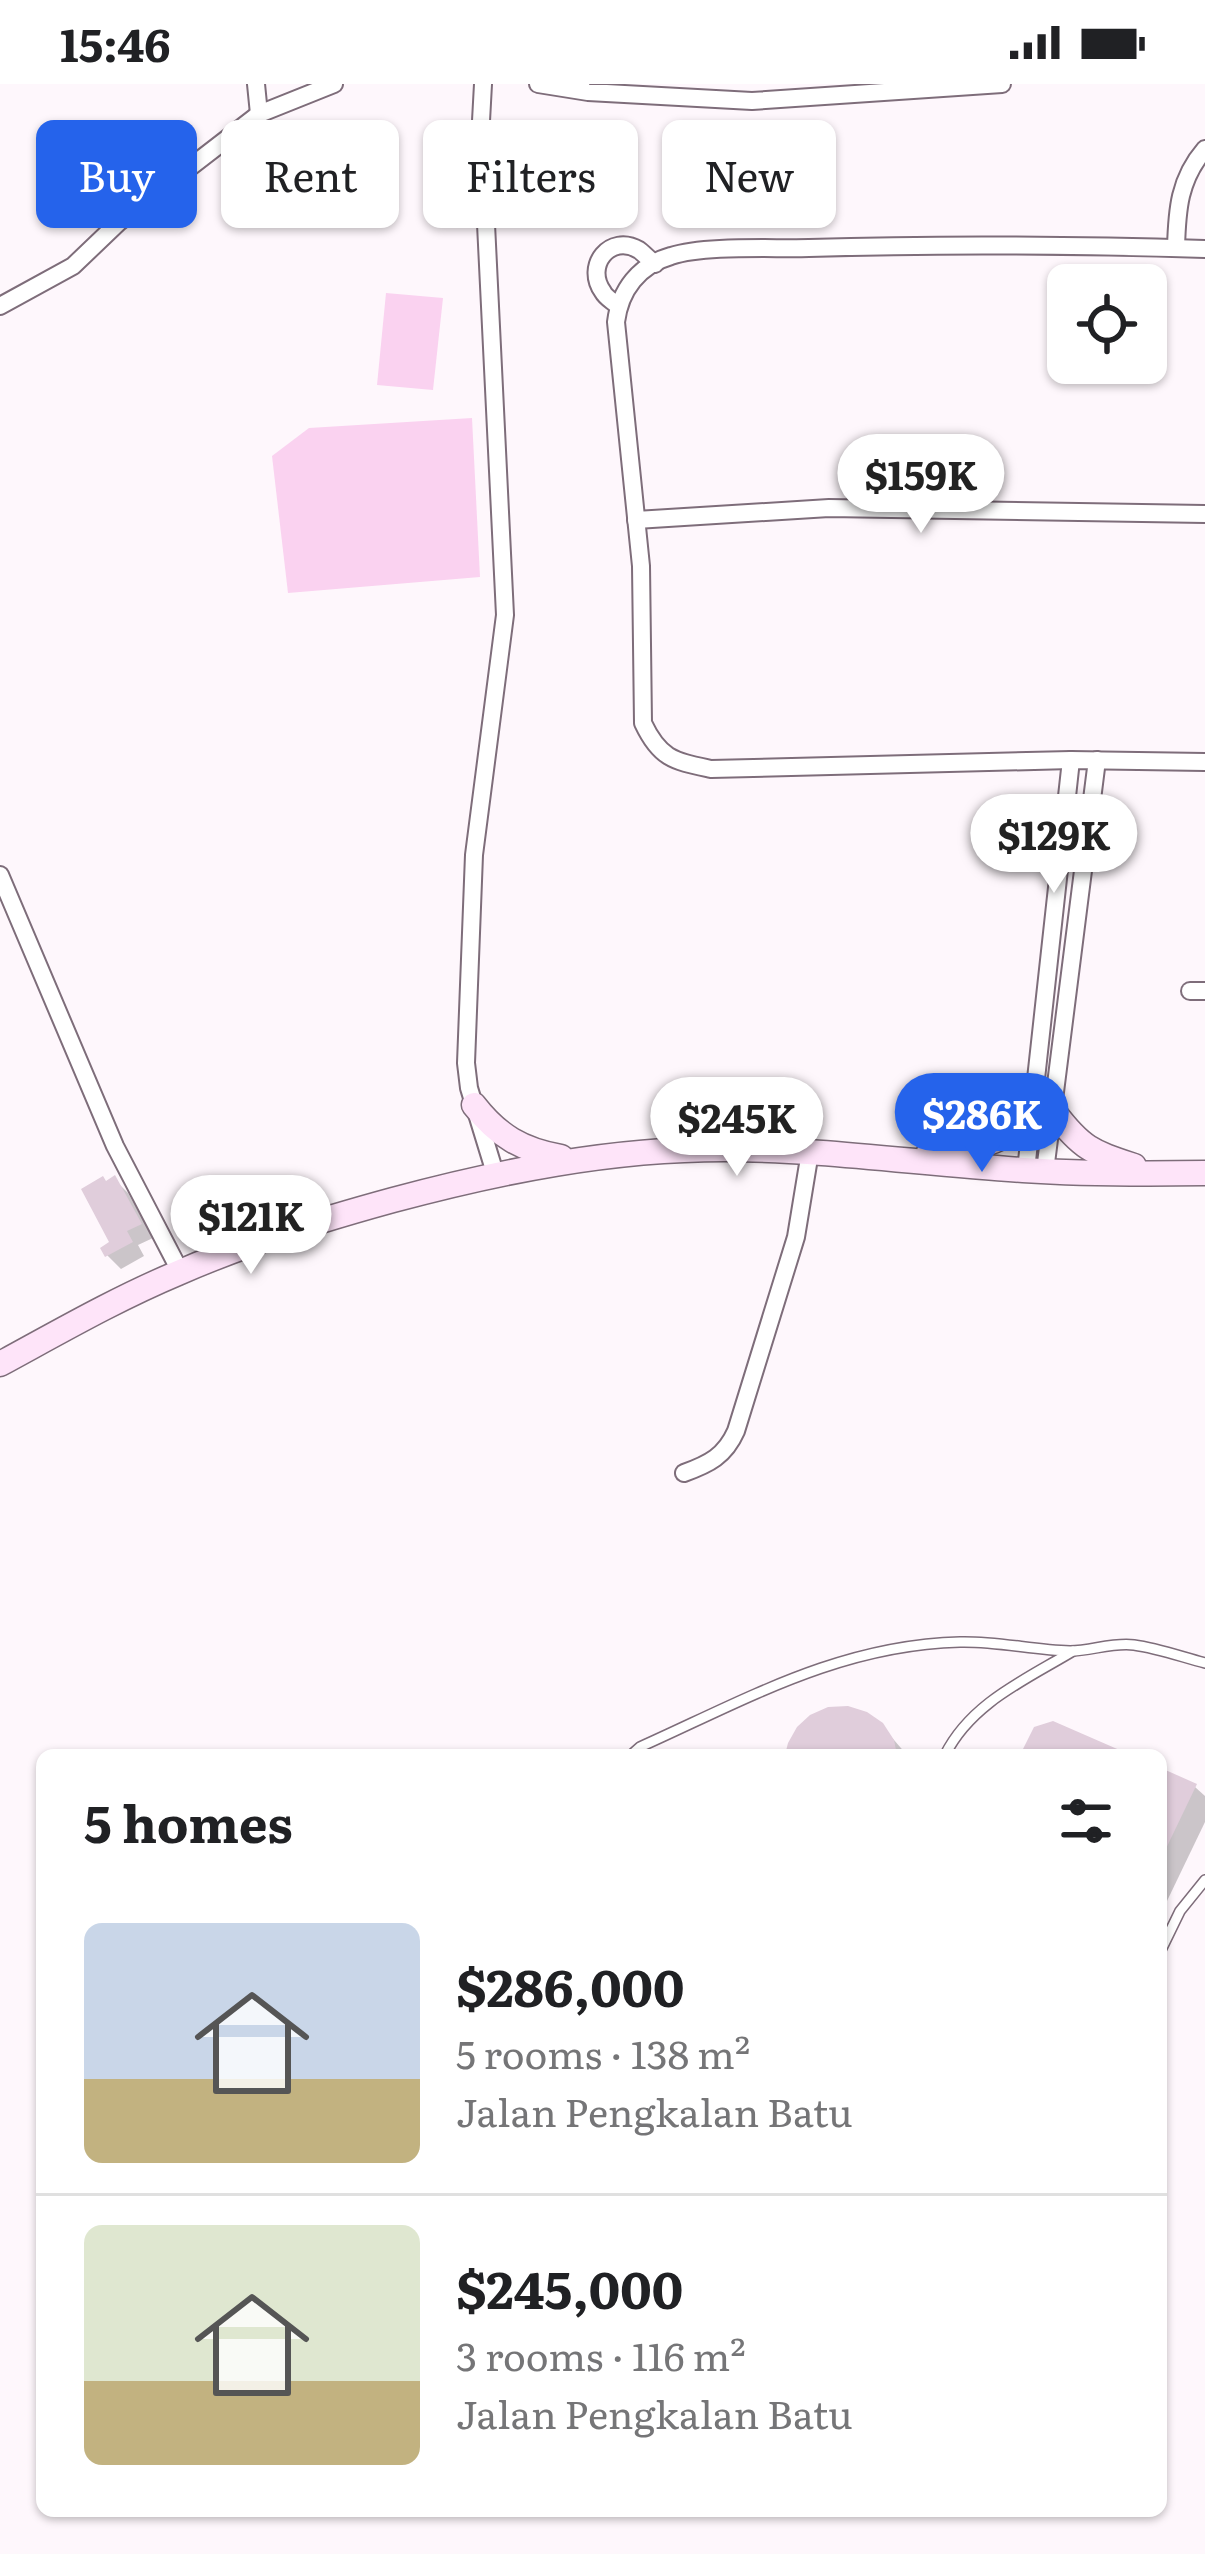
<!DOCTYPE html>
<html lang="en">
<head>
<meta charset="utf-8">
<style>
	:root { --surface:#fff; --page:#f6f6f6; --text:#202124; --muted:#757577; --line:#e0e0e0; --accent:#2563eb }
	body { margin:0; font-family:Literata,serif; background:var(--page); color:var(--text); height:100vh; display:flex; flex-direction:column; font-size:45px; white-space:nowrap }
	* { box-sizing:border-box; margin:0 }
	p { font-size:39px; color:var(--muted) }
	.icon { flex:none; width:66px; height:66px; fill:none; stroke:currentColor; stroke-width:2; stroke-linecap:round; stroke-linejoin:round }
	.map { position:relative; flex:1; overflow:hidden }
	.details { position:absolute; left:36px; top:1665px; width:1131px; height:768px; display:flex; flex-direction:column; background:var(--surface); border-radius:18px; box-shadow:0 3px 9px #0004 }
	.details>* { flex:none }
	.banner { position:absolute; left:36px; top:36px; width:1134px; height:108px; display:flex; gap:24px }
	.controls { position:absolute; left:1047px; top:180px; display:grid; gap:24px }
	.controls a { display:grid; place-items:center; width:120px; height:120px; border-radius:18px; background:var(--surface); box-shadow:0 3px 9px #0004; font-size:60px }
	.price { position:absolute; translate:-50% -102px; padding:0 27px; border-radius:42px; background:#fff; color:#222; font-size:39px; line-height:78px; filter:drop-shadow(0 3px 6px #0008) }
	.price::after { content:''; position:absolute; left:50%; top:72px; width:36px; height:27px; margin-left:-18px; background:inherit; clip-path:polygon(0 0,100% 0,50% 100%) }
	.price.active { background:var(--accent); color:#fff }
	ul { padding:0; list-style:none }
	li { display:flex; align-items:center; gap:36px; height:300px; padding:0 48px }
	li+li { border-top:3px solid var(--line) }
	li span { display:grid; place-items:center; flex:none; width:336px; height:240px; border-radius:18px; color:#555 }
	li>.icon { margin-inline-start:auto }
	span .icon { width:144px; height:144px; fill:#fffc; stroke-width:1 }
	li b { font-size:51px }
	h2 { display:flex; justify-content:space-between; align-items:center; height:144px; padding:0 48px; font-size:51px }
	.pill { padding:0 42px; border-radius:18px; background:var(--surface); box-shadow:0 3px 9px #0004; font-size:42px; line-height:108px }
	.pill.active { background:var(--accent); color:#fff }
	.status { display:flex; justify-content:space-between; align-items:center; height:84px; padding:0 60px; background:var(--surface); direction:ltr }
	.status svg { height:33px; fill:currentColor }
	.map>svg:first-child { display:block }
	.green { fill:#fad2f0 }
	.shadow { fill:#0003 }
	.building { fill:#e0cddb }
	.lines { fill:none; stroke-linecap:round; stroke-linejoin:round }
	.lane-casing { stroke:#7e6d7a; stroke-width:12 }
	.street-casing { stroke:#7e6d7a; stroke-width:20 }
	.secondary-casing { stroke:#7e6d7a; stroke-width:27 }
	.lane { stroke:#fff; stroke-width:9 }
	.street { stroke:#fff; stroke-width:16 }
	.secondary { stroke:#fee4f9; stroke-width:24 }
</style>
</head>
<body>
<div class="status"><b>15:46</b><svg viewBox="0 0 49 12"><path d="M0 12V9h3v3zM5 12V6h3v6zM10 12V3h3v9zM15 12V0h3v12zM26 1h20v11H26zM47 4h2v5h-2z"/></svg></div>
<div class="map">
<svg width="1205" height="2470" viewBox="0 0 1205 2470">
	<rect width="100%" height="100%" fill="#fef7fc"/>
	<g class="green">
		<path d="M 386,209 L 443,214 L 433,306 L 377,301 Z"/>
		<path d="M 472,334 L 480,493 L 288,509 L 272,372 L 309,344 Z"/>
	</g>
	<g class="shadow">
		<path d="M 114,1095 L 128,1109 L 153,1154 L 138,1161 L 144,1172 L 121,1185 L 107,1171 L 113,1160 L 107,1100 Z"/>
		<path d="M 881,1641 L 907,1671 L 788,1671 Z"/>
		<path d="M 1161,1688 L 1195,1703 L 1205,1712 L 1205,1738 L 1167,1817 L 1161,1815 Z"/>
	</g>
	<g class="building">
		<path d="M 115,1091 L 142,1140 L 127,1147 L 133,1158 L 105,1173 L 100,1164 L 109,1158 L 81,1105 L 103,1092 L 106,1097 Z"/>
		<path d="M 848,1622 L 867,1628 L 883,1639 L 894,1656 L 897,1671 L 785,1671 L 788,1659 L 797,1643 L 810,1631 L 828,1623 Z"/>
		<path d="M 1053,1637 L 1131,1671 L 1020,1671 L 1034,1643 Z"/>
		<path d="M 1161,1684 L 1197,1700 L 1161,1775 Z"/>
	</g>
	<g class="lines">
		<defs>
			<g id="lane">
				<path d="M 631,1671 L 640,1663 C 747,1615 840,1561 960,1558 C 997,1557 1033,1566 1070,1567 C 1091,1567 1113,1558 1134,1561 C 1157,1564 1182,1573 1205,1579"/>
				<path d="M 945,1671 C 971,1619 1025,1596 1073,1567"/>
				<path d="M 1161,1866 L 1180,1827 L 1205,1796"/>
			</g>
			<g id="street">
				<path d="M 256,0 L 259,30"/>
				<path d="M 483,0 L 481,37 L 505,531 L 474,771 L 466,979 L 469,1004 L 495,1089"/>
				<path d="M 538,0 L 588,8 L 752,17 L 1002,0"/>
				<path d="M 1176,164 C 1177,126 1179,95 1205,65"/>
				<path d="M 1205,165 C 1073,161 940,160 809,164 C 771,165 705,161 671,172 C 639,181 620,206 616,238 L 641,482 L 643,639 C 660,675 674,677 711,685 L 1071,676 L 1205,678"/>
				<path d="M 0,222 L 73,182 L 119,138 L 259,30 L 334,0"/>
				<path d="M 618,222 C 613,217 606,214 603,208 C 584,182 610,149 639,166 C 642,168 652,178 655,180"/>
				<path d="M 636,436 L 829,424 L 1205,430"/>
				<path d="M 0,791 L 115,1062 L 180,1187"/>
				<path d="M 1190,907 L 1205,907"/>
				<path d="M 1026,1086 L 1071,676"/>
				<path d="M 1045,1087 L 1097,676"/>
				<path d="M 684,1389 C 709,1380 725,1372 736,1347 L 796,1153 L 810,1068"/>
			</g>
			<g id="secondary">
				<path d="M 474,1021 C 498,1052 522,1066 561,1073"/>
				<path d="M 1054,1028 C 1082,1065 1092,1068 1134,1082"/>
				<path d="M 929,1068 C 970,1062 1007,1065 1031,1025"/>
				<path d="M 0,1280 C 59,1248 116,1215 178,1189 C 248,1158 320,1136 393,1116 C 501,1087 611,1065 724,1065 C 824,1065 924,1080 1023,1086 C 1084,1090 1145,1090 1205,1089"/>
			</g>
		</defs>
		<use href="#lane" class="lane-casing"/>
		<use href="#street" class="street-casing"/>
		<use href="#secondary" class="secondary-casing"/>
		<use href="#lane" class="lane"/>
		<use href="#street" class="street"/>
		<use href="#secondary" class="secondary"/>
	</g>
</svg>
<div class="controls">
<a><svg class="icon" aria-label="locate" viewBox="0 0 24 24"><circle cx="12" cy="12" r="6"/><path d="M12 2v4M12 18v4M2 12h4M18 12h4"/></svg></a>
</div>
<b class="price" style="left:921px;top:452px">$159K</b>
<b class="price" style="left:1054px;top:812px">$129K</b>
<b class="price active" style="left:982px;top:1091px">$286K</b>
<b class="price" style="left:737px;top:1095px">$245K</b>
<b class="price" style="left:251px;top:1193px">$121K</b>
<div class="banner">
<a class="pill active">Buy</a>
<a class="pill">Rent</a>
<a class="pill">Filters</a>
<a class="pill">New</a>
</div>
<section class="details">
<h2>5 homes<svg class="icon" aria-label="filters" viewBox="0 0 24 24"><path d="M4 7h16M4 17h16"/><circle cx="9" cy="7" r="2"/><circle cx="15" cy="17" r="2"/></svg></h2>
<ul>
<li><span style="background:linear-gradient(#c9d6e8 65%,#c2b280 0)"><svg class="icon" aria-label="home" viewBox="0 0 24 24"><path d="M3 11l9-7 9 7M6 9v11h12V9"/></svg></span><div><b>$286,000</b><p>5 rooms · 138 m²</p><p>Jalan Pengkalan Batu</p></div></li>
<li><span style="background:linear-gradient(#dfe7d0 65%,#c2b280 0)"><svg class="icon" aria-label="home" viewBox="0 0 24 24"><path d="M3 11l9-7 9 7M6 9v11h12V9"/></svg></span><div><b>$245,000</b><p>3 rooms · 116 m²</p><p>Jalan Pengkalan Batu</p></div></li>
</ul>
</section>
</div>
</body>
</html>
